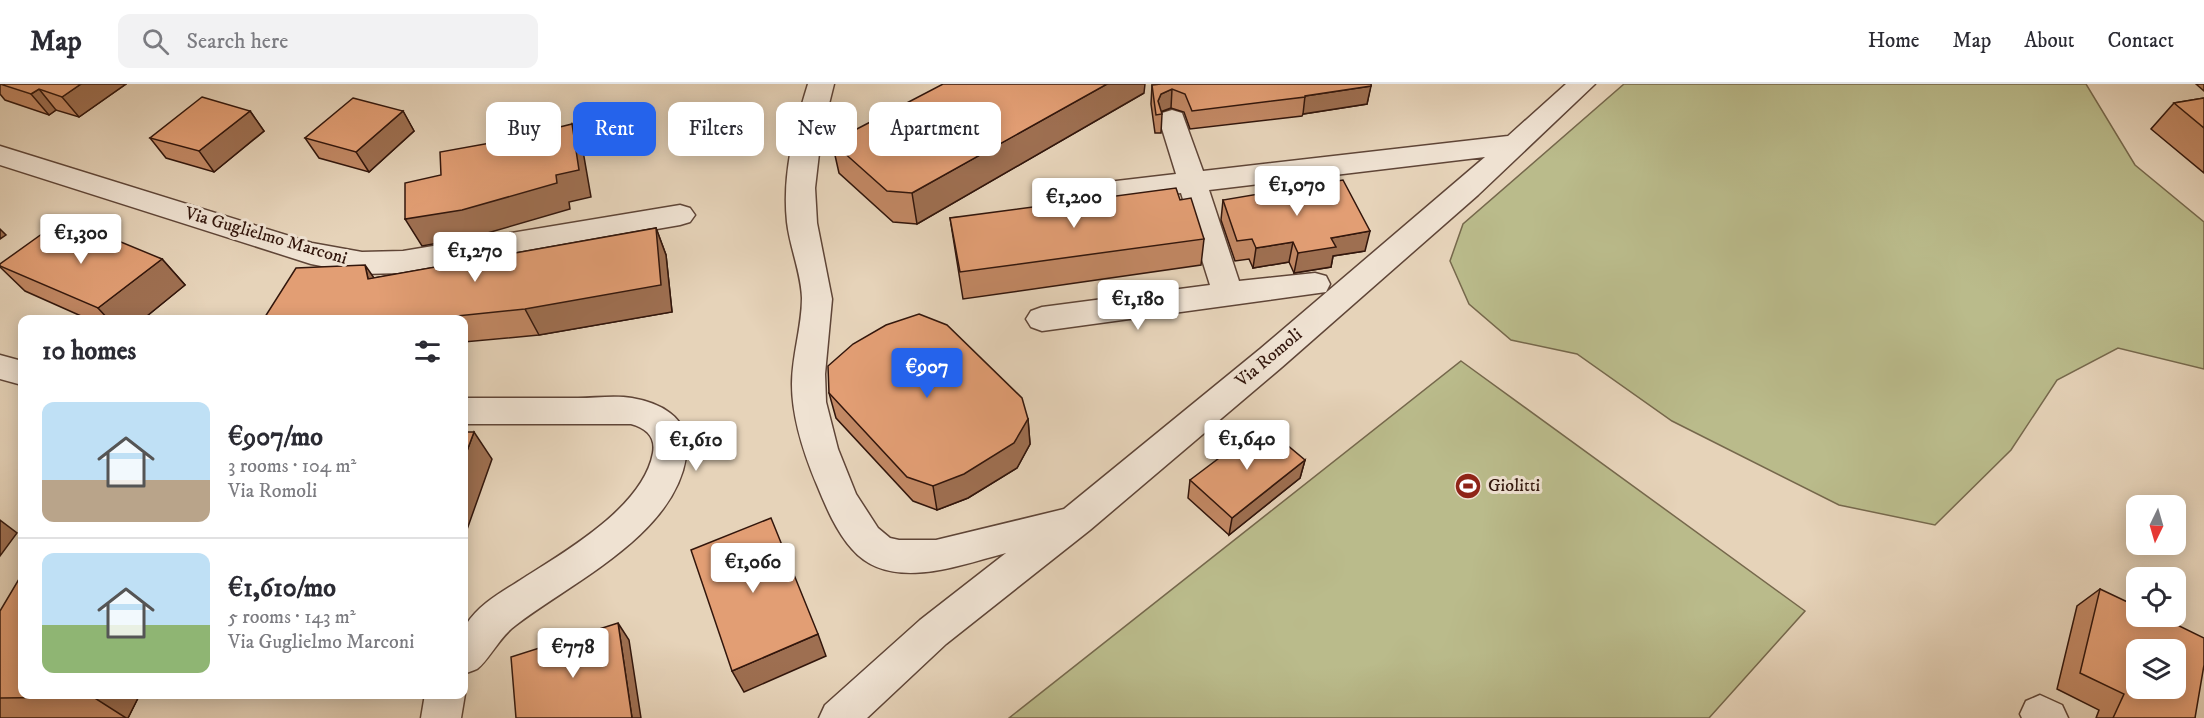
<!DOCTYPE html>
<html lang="en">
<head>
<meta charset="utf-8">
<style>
	:root { --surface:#fff; --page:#f2f2f3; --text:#2b2b33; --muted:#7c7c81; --line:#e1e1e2; --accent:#2563eb }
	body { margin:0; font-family:"IM FELL DW Pica",serif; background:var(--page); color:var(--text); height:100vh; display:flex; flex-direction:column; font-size:22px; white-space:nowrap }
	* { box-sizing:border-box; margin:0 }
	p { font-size:20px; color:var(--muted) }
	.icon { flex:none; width:33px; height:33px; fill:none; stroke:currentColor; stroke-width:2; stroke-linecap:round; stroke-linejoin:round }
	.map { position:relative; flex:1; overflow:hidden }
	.side { position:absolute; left:18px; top:231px; width:450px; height:384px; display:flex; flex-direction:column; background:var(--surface); border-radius:12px; box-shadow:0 3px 15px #0003 }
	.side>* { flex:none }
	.banner { position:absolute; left:486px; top:18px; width:570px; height:54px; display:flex; gap:12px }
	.needle { width:39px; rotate:185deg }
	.controls { position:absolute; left:2126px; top:411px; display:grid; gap:12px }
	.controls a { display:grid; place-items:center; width:60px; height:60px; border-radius:12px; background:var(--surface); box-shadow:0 3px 15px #0003; font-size:30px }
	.price { position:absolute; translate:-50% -51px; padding:0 14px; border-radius:6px; background:#fff; color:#222; font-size:20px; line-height:39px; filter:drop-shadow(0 2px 3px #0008) }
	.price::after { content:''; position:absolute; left:50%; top:36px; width:18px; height:14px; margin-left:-9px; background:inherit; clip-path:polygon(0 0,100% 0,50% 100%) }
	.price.current { background:var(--accent); color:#fff }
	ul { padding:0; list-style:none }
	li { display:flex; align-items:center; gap:18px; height:150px; padding:0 24px }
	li+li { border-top:2px solid var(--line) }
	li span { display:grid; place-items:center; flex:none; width:168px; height:120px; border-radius:12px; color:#555 }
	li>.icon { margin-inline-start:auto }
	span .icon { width:72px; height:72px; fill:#fffc; stroke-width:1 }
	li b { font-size:26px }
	h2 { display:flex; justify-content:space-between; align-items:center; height:72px; padding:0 24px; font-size:26px }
	.pill { padding:0 21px; border-radius:12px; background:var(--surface); box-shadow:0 3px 15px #0003; font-size:21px; line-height:54px }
	.pill.current { background:var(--accent); color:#fff }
	header { display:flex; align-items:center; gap:36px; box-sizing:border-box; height:84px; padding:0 30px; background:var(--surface); border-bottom:2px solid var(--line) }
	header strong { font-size:28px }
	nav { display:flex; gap:33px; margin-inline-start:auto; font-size:21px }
	.search { width:420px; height:54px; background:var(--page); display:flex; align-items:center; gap:15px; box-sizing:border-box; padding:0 21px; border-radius:12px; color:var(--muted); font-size:22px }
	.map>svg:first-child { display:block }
	.green { fill:#babb8b; stroke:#76684c; stroke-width:1.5 }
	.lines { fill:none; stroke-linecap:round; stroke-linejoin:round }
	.minor-casing { stroke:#5f4537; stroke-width:3 }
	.minor { fill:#efe2d2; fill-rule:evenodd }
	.wall { fill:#c28864; stroke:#32160c; stroke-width:1.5 }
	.shaded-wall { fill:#9e6f51; stroke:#32160c; stroke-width:1.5 }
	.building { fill:#e29e74; stroke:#32160c; stroke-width:1.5; fill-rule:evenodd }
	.labels { text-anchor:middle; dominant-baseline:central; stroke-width:6; stroke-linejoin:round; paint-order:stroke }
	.street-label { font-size:18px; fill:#32160c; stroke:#efe2d2 }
	.poi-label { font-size:18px; fill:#32160c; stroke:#efe2d2; text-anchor:start }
</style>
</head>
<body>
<header>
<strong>Map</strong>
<div class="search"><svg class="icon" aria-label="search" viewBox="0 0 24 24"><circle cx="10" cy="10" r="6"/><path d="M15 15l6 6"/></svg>Search here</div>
<nav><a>Home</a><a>Map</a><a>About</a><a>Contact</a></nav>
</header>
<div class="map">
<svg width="2204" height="634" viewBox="0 0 2204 634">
	<rect width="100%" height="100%" fill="#e6d3b9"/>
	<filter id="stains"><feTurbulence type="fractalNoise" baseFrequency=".00333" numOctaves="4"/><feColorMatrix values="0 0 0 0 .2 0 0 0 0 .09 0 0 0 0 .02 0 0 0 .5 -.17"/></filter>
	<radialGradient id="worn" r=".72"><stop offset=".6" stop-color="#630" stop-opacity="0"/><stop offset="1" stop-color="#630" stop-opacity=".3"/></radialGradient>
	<g class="green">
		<path d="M 1624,0 L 2086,0 L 2135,81 L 2204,138 L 2204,285 L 2118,264 L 2057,296 L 2011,366 L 1935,441 L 1839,421 L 1672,337 L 1577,270 L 1511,256 L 1469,220 L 1450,177 L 1463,140 Z"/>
		<path d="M 1461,277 L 1805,527 L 1709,634 L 1009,634 Z"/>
	</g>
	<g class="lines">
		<defs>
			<g id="minor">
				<path d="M 808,0 L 834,0 L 821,52 L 815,104 L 817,139 L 832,215 L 825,290 L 826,318 L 838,365 L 856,410 L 878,444 L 890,454 L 899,456 L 936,456 L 1064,425 L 1260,265 L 1485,73 L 1209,106 L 1239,197 L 1315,189 L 1326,192 L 1330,200 L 1326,208 L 1042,247 L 1031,243 L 1026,235 L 1031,227 L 1042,223 L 1210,201 L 1181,109 L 1065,123 L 1055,120 L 1051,113 L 1055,106 L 1065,103 L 1176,90 L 1159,35 L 1162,29 L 1172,26 L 1182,29 L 1203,87 L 1508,52 L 1566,0 L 1595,0 L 1478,111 L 1282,283 L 1090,446 L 946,560 L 867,634 L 819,634 L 825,621 L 920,536 L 1006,469 C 960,481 890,509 852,465 C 836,447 826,423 817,401 C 804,370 792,334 792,300 C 792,271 802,243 802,214 C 801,188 790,164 787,138 C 782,91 794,45 808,0 Z"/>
				<path d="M 0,62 L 312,159 L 362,168 L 403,167 L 680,121 L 690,124 L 695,131 L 690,138 L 680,141 L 403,189 L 362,190 L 311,180 L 0,81 Z"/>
				<path d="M 0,271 L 22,277 L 22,301 L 0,295 Z"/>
				<path d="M 464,314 C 502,314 540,314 578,314 C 595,314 615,311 632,314 C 644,316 660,321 670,329 C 684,339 689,357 686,373 C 674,451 572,498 516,541 C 500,552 489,576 477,585 C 473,587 468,588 464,590 C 463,580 461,548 466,541 C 479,520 502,508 522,495 C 566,467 643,423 653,369 C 656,353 646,344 631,340 L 464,340 Z"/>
				<path d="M 464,607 L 465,610 L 461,634 L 421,634 L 425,610 L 464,610 Z"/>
				<path d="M 2040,611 L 2062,621 L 2068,634 L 2022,634 L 2020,630 L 2026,617 Z"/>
			</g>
		</defs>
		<use href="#minor" class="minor-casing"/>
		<use href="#minor" class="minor"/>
	</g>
	<g class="wall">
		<path d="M 0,0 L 126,0 L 79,33 L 56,26 L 49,31 L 5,16 L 0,10 Z"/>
		<path d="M 1371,0 L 1367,20 L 1303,30 L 1302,32 L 1190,45 L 1184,28 L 1171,24 L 1161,28 L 1162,30 L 1161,49 L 1155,49 L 1151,20 L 1152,1 Z"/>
		<path d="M 2196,0 L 2204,0 L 2204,7 Z"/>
		<path d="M 1144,9 L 917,140 L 893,138 L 839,89 L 832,58 Z"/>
		<path d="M 2204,14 L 2204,89 L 2151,45 L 2174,19 Z"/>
		<path d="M 250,27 L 264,47 L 214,88 L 166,74 L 150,54 Z"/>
		<path d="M 403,27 L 414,47 L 369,88 L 319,74 L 305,54 Z"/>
		<path d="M 1180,116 L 1204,155 L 1201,181 L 963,215 L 950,134 Z"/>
		<path d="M 1223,116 L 1365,167 L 1333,172 L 1331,183 L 1294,189 L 1289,178 L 1253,184 L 1249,175 L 1235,177 L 1221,136 Z"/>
		<path d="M 656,144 L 666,171 L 672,228 L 539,251 L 464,258 L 464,236 L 263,236 L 374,194 Z"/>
		<path d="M 70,157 L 162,175 L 185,201 L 142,236 L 90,236 L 25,207 L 0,183 L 0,180 Z"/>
		<path d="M 829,309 L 1028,335 L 1030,360 L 1017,384 L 968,414 L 937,426 L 913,417 L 836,334 Z"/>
		<path d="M 1305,376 L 1300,394 L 1229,451 L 1188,414 L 1190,396 Z"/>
		<path d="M 2100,505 L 2195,634 L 2096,634 L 2099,626 L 2057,605 L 2077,522 Z"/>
		<path d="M 0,527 L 140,610 L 128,634 L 0,634 Z"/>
	</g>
	<g class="shaded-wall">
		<path d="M 81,0 L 126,0 L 79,33 L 62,13 Z"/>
		<path d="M 1107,0 L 1145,0 L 1144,9 L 917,140 L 912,109 Z"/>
		<path d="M 1371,2 L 1367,20 L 1303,30 L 1305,12 Z"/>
		<path d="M 39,5 L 56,26 L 49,31 L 31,10 Z"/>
		<path d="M 1172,5 L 1171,24 L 1160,28 L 1158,17 L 1161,10 Z"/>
		<path d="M 250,27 L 264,47 L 214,88 L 199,67 Z"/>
		<path d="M 403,27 L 414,47 L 369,88 L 356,68 Z"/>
		<path d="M 572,40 L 583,67 L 591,113 L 569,118 L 570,125 L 477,152 L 422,162 L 405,135 L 556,91 Z"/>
		<path d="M 656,144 L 666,171 L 672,228 L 539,251 L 525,225 Z"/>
		<path d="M 0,145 L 6,151 L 0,155 Z"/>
		<path d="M 1370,147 L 1365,167 L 1333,172 L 1331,183 L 1294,189 L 1298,169 L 1331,154 Z"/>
		<path d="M 1293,158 L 1289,178 L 1253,184 L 1256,164 Z"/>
		<path d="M 162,175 L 185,201 L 142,236 L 109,236 L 98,224 Z"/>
		<path d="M 365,181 L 383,207 L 368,195 Z"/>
		<path d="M 1028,335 L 1030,360 L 1017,384 L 968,414 L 937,426 L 933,402 Z"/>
		<path d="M 474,348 L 492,375 L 464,454 L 464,375 Z"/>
		<path d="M 1305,376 L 1300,394 L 1229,451 L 1232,434 Z"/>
		<path d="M 0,436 L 17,449 L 0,472 Z"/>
		<path d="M 618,539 L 629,556 L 641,634 L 632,634 Z"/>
		<path d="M 818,550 L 826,572 L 744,608 L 732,587 Z"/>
		<path d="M 94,610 L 140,610 L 128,634 L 126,634 L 93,613 Z"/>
	</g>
	<g class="building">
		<path d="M 0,0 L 81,0 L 62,13 L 39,5 L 31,10 Z"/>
		<path d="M 943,0 L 1107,0 L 912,109 L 887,107 L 832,58 Z"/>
		<path d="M 1161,0 L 1371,0 L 1371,2 L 1305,12 L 1305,13 L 1192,27 L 1185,10 L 1172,5 L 1161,10 L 1158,17 L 1162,30 L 1156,31 L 1152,1 Z"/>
		<path d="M 202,13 L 250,27 L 199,67 L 150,54 Z"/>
		<path d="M 353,14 L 403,27 L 356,68 L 305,54 Z"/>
		<path d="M 2204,14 L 2204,44 L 2174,19 Z"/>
		<path d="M 572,40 L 579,86 L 556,91 L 557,99 L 462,126 L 405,135 L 405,99 L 441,91 L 440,68 L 507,56 Z"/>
		<path d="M 1343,96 L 1370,147 L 1331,154 L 1336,163 L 1298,169 L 1293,158 L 1256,164 L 1252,155 L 1237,157 L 1223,116 Z"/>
		<path d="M 1176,104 L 1180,116 L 1191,114 L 1204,155 L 960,188 L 950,134 Z"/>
		<path d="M 87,144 L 162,175 L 98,224 L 0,182 L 0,180 L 46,147 L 70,157 Z"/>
		<path d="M 656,144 L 661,201 L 525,225 L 418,236 L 263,236 L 296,184 L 365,181 L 368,195 Z"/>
		<path d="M 919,230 L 947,241 L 1022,314 L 1028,335 L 1014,359 L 964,390 L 933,402 L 907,393 L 829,309 L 828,282 L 853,260 L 886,241 Z"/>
		<path d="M 1263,341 L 1305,376 L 1232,434 L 1190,396 Z"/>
		<path d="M 464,348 L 474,348 L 464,375 Z"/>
		<path d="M 771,434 L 818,550 L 732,587 L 691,466 Z"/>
		<path d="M 22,490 L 22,610 L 94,610 L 93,613 L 0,614 L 0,527 Z"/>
		<path d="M 2100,505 L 2136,522 L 2136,532 L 2159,532 L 2204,554 L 2204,581 L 2195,634 L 2113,634 L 2124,610 L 2080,589 ZM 2136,566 L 2175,566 L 2175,604 L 2136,604 Z"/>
		<path d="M 618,539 L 632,634 L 516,634 L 511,573 Z"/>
	</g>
	<defs>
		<symbol id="stadium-disc" viewBox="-11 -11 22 22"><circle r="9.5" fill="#8f2418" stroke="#efe2d2"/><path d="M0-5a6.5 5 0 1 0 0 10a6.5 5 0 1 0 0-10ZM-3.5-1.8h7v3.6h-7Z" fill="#fff"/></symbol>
	</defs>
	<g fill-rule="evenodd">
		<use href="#stadium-disc" x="1453" y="387" width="30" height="30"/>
	</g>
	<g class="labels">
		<g class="street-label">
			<text transform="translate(266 152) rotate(16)">Via Guglielmo Marconi</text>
			<text transform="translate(1269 274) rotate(-40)">Via Romoli</text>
		</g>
		<g class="poi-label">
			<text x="1488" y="402">Giolitti</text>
		</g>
	</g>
	<rect width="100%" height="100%" filter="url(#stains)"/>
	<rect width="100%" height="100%" fill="url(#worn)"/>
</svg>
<div class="controls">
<a><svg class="needle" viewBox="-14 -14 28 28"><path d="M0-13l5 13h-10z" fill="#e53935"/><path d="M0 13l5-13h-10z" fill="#7c7c81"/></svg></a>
<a><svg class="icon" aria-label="locate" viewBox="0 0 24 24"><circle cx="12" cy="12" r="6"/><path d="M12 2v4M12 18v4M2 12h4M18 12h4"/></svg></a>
<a><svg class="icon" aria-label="layers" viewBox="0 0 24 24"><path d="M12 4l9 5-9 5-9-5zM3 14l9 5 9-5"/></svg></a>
</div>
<b class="price" style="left:1297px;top:133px">€1,070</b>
<b class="price" style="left:1074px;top:145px">€1,200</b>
<b class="price" style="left:81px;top:181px">€1,300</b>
<b class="price" style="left:475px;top:199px">€1,270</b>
<b class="price" style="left:1138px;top:247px">€1,180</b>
<b class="price current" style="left:927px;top:315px">€907</b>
<b class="price" style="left:1247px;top:387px">€1,640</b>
<b class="price" style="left:696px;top:388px">€1,610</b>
<b class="price" style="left:753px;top:510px">€1,060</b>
<b class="price" style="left:573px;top:595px">€778</b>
<div class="banner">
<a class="pill">Buy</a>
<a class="pill current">Rent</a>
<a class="pill">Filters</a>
<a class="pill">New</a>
<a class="pill">Apartment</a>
</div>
<section class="side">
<h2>10 homes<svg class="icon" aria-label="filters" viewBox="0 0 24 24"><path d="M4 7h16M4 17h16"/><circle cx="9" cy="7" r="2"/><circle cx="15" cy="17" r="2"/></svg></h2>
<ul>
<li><span style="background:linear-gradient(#bfe0f5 65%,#b9a48a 0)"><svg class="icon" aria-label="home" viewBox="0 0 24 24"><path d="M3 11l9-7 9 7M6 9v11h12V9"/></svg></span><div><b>€907/mo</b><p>3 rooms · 104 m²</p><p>Via Romoli</p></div></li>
<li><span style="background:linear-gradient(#bfe0f5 60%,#8fb573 0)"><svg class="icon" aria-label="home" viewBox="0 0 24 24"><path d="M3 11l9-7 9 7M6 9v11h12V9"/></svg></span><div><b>€1,610/mo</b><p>5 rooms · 143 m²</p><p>Via Guglielmo Marconi</p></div></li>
</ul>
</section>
</div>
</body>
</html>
